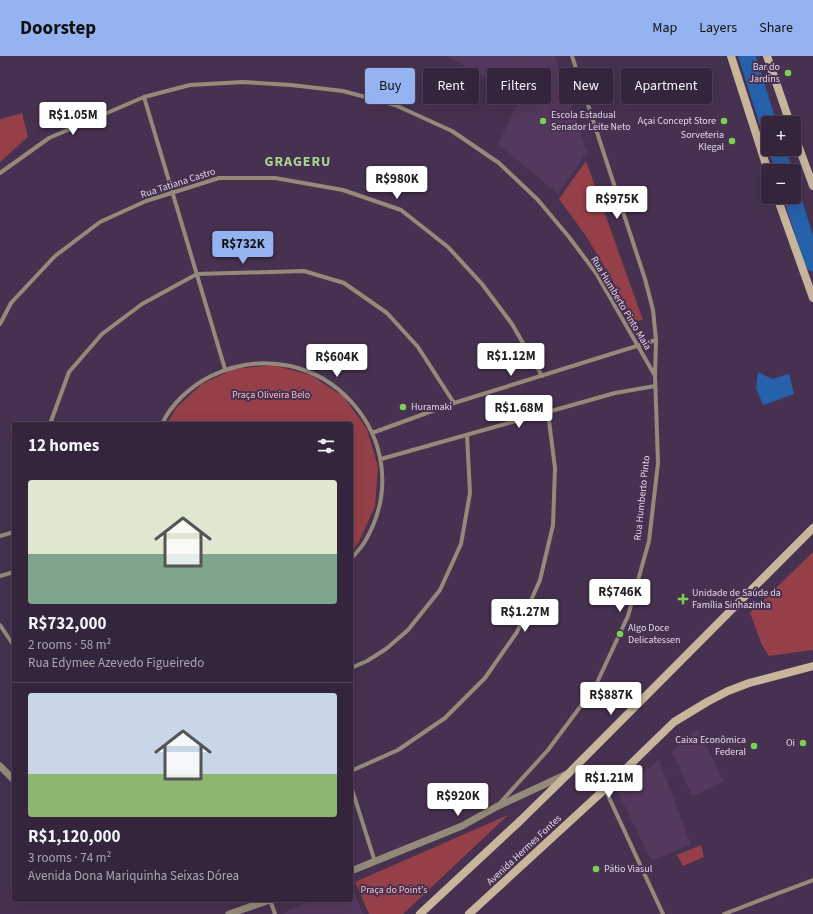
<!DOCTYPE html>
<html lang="en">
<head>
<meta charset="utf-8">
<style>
	:root { --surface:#35253c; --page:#3d2d43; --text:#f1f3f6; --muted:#aaa5af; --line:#4f4256; --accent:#95b2f1 }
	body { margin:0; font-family:"Source Sans 3",sans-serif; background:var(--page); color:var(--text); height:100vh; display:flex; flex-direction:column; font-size:15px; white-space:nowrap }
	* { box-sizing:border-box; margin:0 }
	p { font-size:13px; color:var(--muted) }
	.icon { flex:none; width:22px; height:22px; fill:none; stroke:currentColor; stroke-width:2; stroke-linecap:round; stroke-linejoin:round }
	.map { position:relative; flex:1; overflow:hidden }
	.details { position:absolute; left:12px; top:366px; width:341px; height:480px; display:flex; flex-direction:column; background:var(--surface); border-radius:4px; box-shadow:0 4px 16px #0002,0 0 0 1px var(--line) }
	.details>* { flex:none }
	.guide { position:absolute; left:365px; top:12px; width:380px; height:36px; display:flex; gap:8px }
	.fabs { position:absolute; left:761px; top:60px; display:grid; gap:8px }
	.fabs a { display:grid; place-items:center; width:40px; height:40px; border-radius:4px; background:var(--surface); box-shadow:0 4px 16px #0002,0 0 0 1px var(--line); font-size:20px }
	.price { position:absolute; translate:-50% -34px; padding:0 9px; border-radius:4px; background:#fff; color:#222; font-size:13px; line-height:26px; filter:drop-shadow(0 1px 2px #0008) }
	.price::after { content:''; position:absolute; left:50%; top:24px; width:12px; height:9px; margin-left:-6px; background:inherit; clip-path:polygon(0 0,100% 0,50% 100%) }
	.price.selected { background:var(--accent); color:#111 }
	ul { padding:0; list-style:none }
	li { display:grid; align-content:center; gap:8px; height:212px; padding:0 16px }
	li+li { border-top:1px solid var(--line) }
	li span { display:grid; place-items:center; height:124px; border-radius:4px; color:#555 }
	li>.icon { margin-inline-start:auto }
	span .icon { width:72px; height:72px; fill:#fffc; stroke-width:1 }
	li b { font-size:17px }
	h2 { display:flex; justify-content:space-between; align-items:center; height:48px; padding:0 16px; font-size:17px }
	.chip { padding:0 14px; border-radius:4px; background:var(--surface); box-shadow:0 4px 16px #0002,0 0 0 1px var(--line); font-size:14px; line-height:36px }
	.chip.selected { background:var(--accent); color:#111 }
	header { display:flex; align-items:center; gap:24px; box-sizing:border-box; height:56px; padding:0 20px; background:var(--accent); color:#111 }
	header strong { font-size:19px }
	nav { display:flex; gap:22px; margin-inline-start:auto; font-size:14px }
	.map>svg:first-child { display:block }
	.built { fill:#54395e }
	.green { fill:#953f48 }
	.water { fill:#2661ac }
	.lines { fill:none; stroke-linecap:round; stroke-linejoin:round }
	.canal { stroke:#2661ac; stroke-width:17 }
	.minor { stroke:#958a7a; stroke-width:4 }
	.tertiary { stroke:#958a7a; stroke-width:7 }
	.secondary { stroke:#c8b69c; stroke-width:8 }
	.poi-dot { fill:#7fd052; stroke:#473150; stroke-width:1.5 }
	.labels { text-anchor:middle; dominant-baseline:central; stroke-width:4; stroke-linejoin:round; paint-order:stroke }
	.poi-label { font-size:10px; fill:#e2d5e8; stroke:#473150; text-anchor:end }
	.street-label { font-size:10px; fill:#e2d5e8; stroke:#473150 }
	.park-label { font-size:10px; fill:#f8bec1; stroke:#473150 }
	.district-label { font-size:14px; font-weight:bold; letter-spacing:1px; fill:#a8d593; stroke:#473150 }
</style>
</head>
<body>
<header>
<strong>Doorstep</strong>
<nav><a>Map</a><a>Layers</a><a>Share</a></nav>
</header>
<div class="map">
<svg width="813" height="858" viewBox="0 0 813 858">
	<rect width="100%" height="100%" fill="#473150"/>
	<g class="built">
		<path d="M 447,0 L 555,0 L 587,96 L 558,138 L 498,88 L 521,41 Z"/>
		<path d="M 698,673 L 724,726 L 692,740 L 672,696 Z"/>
		<path d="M 659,704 L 691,789 L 651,804 L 618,736 Z"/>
		<path d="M 351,829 L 363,858 L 285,858 L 284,856 L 313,844 L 351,844 Z"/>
	</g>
	<g class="green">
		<path d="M 22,57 L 28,81 L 0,106 L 0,63 Z"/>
		<path d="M 586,105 L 643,264 L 632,266 L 613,225 L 586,180 L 559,143 Z"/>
		<path d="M 273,309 L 311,319 L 344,341 L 367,373 L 378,411 L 375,450 L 359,486 L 351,495 L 351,368 L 167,368 L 176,352 L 202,328 L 234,313 Z"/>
		<path d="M 813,496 L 813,594 L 769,600 L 762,589 L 750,557 Z"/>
		<path d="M 508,759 L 403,858 L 369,858 L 355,826 Z"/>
		<path d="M 701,789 L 704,801 L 683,810 L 677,799 Z"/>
	</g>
	<path class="water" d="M 758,316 L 772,323 L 789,318 L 794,338 L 763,349 L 756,332 Z"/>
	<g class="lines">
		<g class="canal">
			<path d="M 747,0 L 768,67"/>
			<path d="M 777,93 L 784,115"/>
			<path d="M 792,141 L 813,207"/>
		</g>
		<g class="minor">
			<path d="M 144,41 L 225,313"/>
			<path d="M 0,117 L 49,82 L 144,41 L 190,29 L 243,26 L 291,29 L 343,35 L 395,49 L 452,75 L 499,107 L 538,144 L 569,181 L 596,217 L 654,318"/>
			<path d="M 0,268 L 11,247 L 55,200 L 100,166 L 146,145 L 219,122 L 275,122 L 343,134 L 401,154 L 448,191 L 482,228 L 512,268 L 542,320"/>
			<path d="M 50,368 L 69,316 L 102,278 L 142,248 L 197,218 L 304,215 L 344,227 L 387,257 L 418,291 L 454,347"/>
			<path d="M 162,368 C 171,348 191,330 211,320 C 319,268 426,385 364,487 C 361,492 355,498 351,503"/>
			<path d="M 372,377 L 454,347 L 656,284"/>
			<path d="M 381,403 L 615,337 L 655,330"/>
			<path d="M 0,480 L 14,476"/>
			<path d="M 0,520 L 14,516"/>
			<path d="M 0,569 L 14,590"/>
			<path d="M 351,612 L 367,605 L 386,593 L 408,574 L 440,534 L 461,488 L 470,437 L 467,379"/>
			<path d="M 351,715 L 398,694 L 445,662 L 485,622 L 517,576 L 540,524 L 553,469 L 555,412 L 548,357"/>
			<path d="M 351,730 L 375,806"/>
			<path d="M 605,733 L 663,858"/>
			<path d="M 499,748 L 548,694 L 595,631 L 628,560 L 649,485 L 658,407 L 655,319 L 656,284 L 653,254 L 645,223 L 572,0"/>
			<path d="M 270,844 L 275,858"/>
			<path d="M 724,858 L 813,824"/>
		</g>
		<g class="tertiary">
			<path d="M 0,710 L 14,724"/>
			<path d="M 351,815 L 462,770 L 496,751 L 567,718"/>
			<path d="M 229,858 L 270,844"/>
		</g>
		<g class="secondary">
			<path d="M 731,0 L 768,115"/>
			<path d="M 767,0 L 790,67"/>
			<path d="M 794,78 L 813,130"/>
			<path d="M 777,141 L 813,242"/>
			<path d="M 420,858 L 521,764 L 569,717 L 813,472"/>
			<path d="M 469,858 L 605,733 L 674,666 L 707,646 L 728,635 L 749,627 L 813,610"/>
		</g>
	</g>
	<g class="poi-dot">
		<circle cx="788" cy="17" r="4"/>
		<circle cx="543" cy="65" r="4"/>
		<circle cx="724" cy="65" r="4"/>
		<circle cx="732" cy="85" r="4"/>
		<circle cx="403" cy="351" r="4"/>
		<path d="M681 537h4v4h4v4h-4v4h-4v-4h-4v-4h4z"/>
		<circle cx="620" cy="578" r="4"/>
		<circle cx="803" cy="687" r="4"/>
		<circle cx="754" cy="690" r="4"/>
		<circle cx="596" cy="813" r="4"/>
	</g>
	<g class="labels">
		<g class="poi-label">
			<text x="780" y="11">Bar do<tspan x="780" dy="12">Jardins</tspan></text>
			<text x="551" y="59" text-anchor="start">Escola Estadual<tspan x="551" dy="12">Senador Leite Neto</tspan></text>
			<text x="716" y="65">Açai Concept Store</text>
			<text x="724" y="79">Sorveteria<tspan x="724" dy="12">Klegal</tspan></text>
			<text x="411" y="351" text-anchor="start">Huramaki</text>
			<text x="692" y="537" text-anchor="start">Unidade de Saúde da<tspan x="692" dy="12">Família Sinhazinha</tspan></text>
			<text x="628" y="572" text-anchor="start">Algo Doce<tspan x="628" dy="12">Delicatessen</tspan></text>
			<text x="746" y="684">Caixa Econômica<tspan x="746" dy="12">Federal</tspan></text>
			<text x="795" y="687">Oi</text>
			<text x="604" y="813" text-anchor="start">Pátio Viasul</text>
		</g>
		<g class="street-label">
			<text transform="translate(178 127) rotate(-18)">Rua Tatiana Castro</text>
			<text transform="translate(621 247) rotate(59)">Rua Humberto Pinto Maia</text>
			<text transform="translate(642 442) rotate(-84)">Rua Humberto Pinto</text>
			<text transform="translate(524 794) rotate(-43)">Avenida Hermes Fontes</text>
		</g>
		<g class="park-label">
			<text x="271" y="339">Praça Oliveira Belo</text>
			<text x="394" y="834">Praça do Point's</text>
		</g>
		<g class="district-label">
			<text x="298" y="106">GRAGERU</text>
		</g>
	</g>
</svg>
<div class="fabs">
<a>+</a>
<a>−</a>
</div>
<b class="price" style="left:73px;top:80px">R$1.05M</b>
<b class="price" style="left:397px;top:144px">R$980K</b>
<b class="price" style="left:617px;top:164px">R$975K</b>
<b class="price selected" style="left:243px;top:209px">R$732K</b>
<b class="price" style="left:511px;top:321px">R$1.12M</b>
<b class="price" style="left:337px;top:322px">R$604K</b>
<b class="price" style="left:519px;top:373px">R$1.68M</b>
<b class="price" style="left:620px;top:557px">R$746K</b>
<b class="price" style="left:525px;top:577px">R$1.27M</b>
<b class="price" style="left:611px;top:660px">R$887K</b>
<b class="price" style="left:609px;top:743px">R$1.21M</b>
<b class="price" style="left:458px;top:761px">R$920K</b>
<div class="guide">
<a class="chip selected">Buy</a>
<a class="chip">Rent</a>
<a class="chip">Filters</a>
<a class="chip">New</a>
<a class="chip">Apartment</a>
</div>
<section class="details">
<h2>12 homes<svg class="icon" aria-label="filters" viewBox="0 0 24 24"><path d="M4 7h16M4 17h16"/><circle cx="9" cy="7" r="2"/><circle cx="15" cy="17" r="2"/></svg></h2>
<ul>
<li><span style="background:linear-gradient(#dfe7d0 60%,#7fa58c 0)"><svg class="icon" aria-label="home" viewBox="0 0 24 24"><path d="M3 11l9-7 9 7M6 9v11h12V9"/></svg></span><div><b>R$732,000</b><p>2 rooms · 58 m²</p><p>Rua Edymee Azevedo Figueiredo</p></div></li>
<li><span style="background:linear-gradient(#c9d6e8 65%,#8fb573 0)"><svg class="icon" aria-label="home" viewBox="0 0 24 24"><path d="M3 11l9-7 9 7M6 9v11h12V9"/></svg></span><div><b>R$1,120,000</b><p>3 rooms · 74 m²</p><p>Avenida Dona Mariquinha Seixas Dórea</p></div></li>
</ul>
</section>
</div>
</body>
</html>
